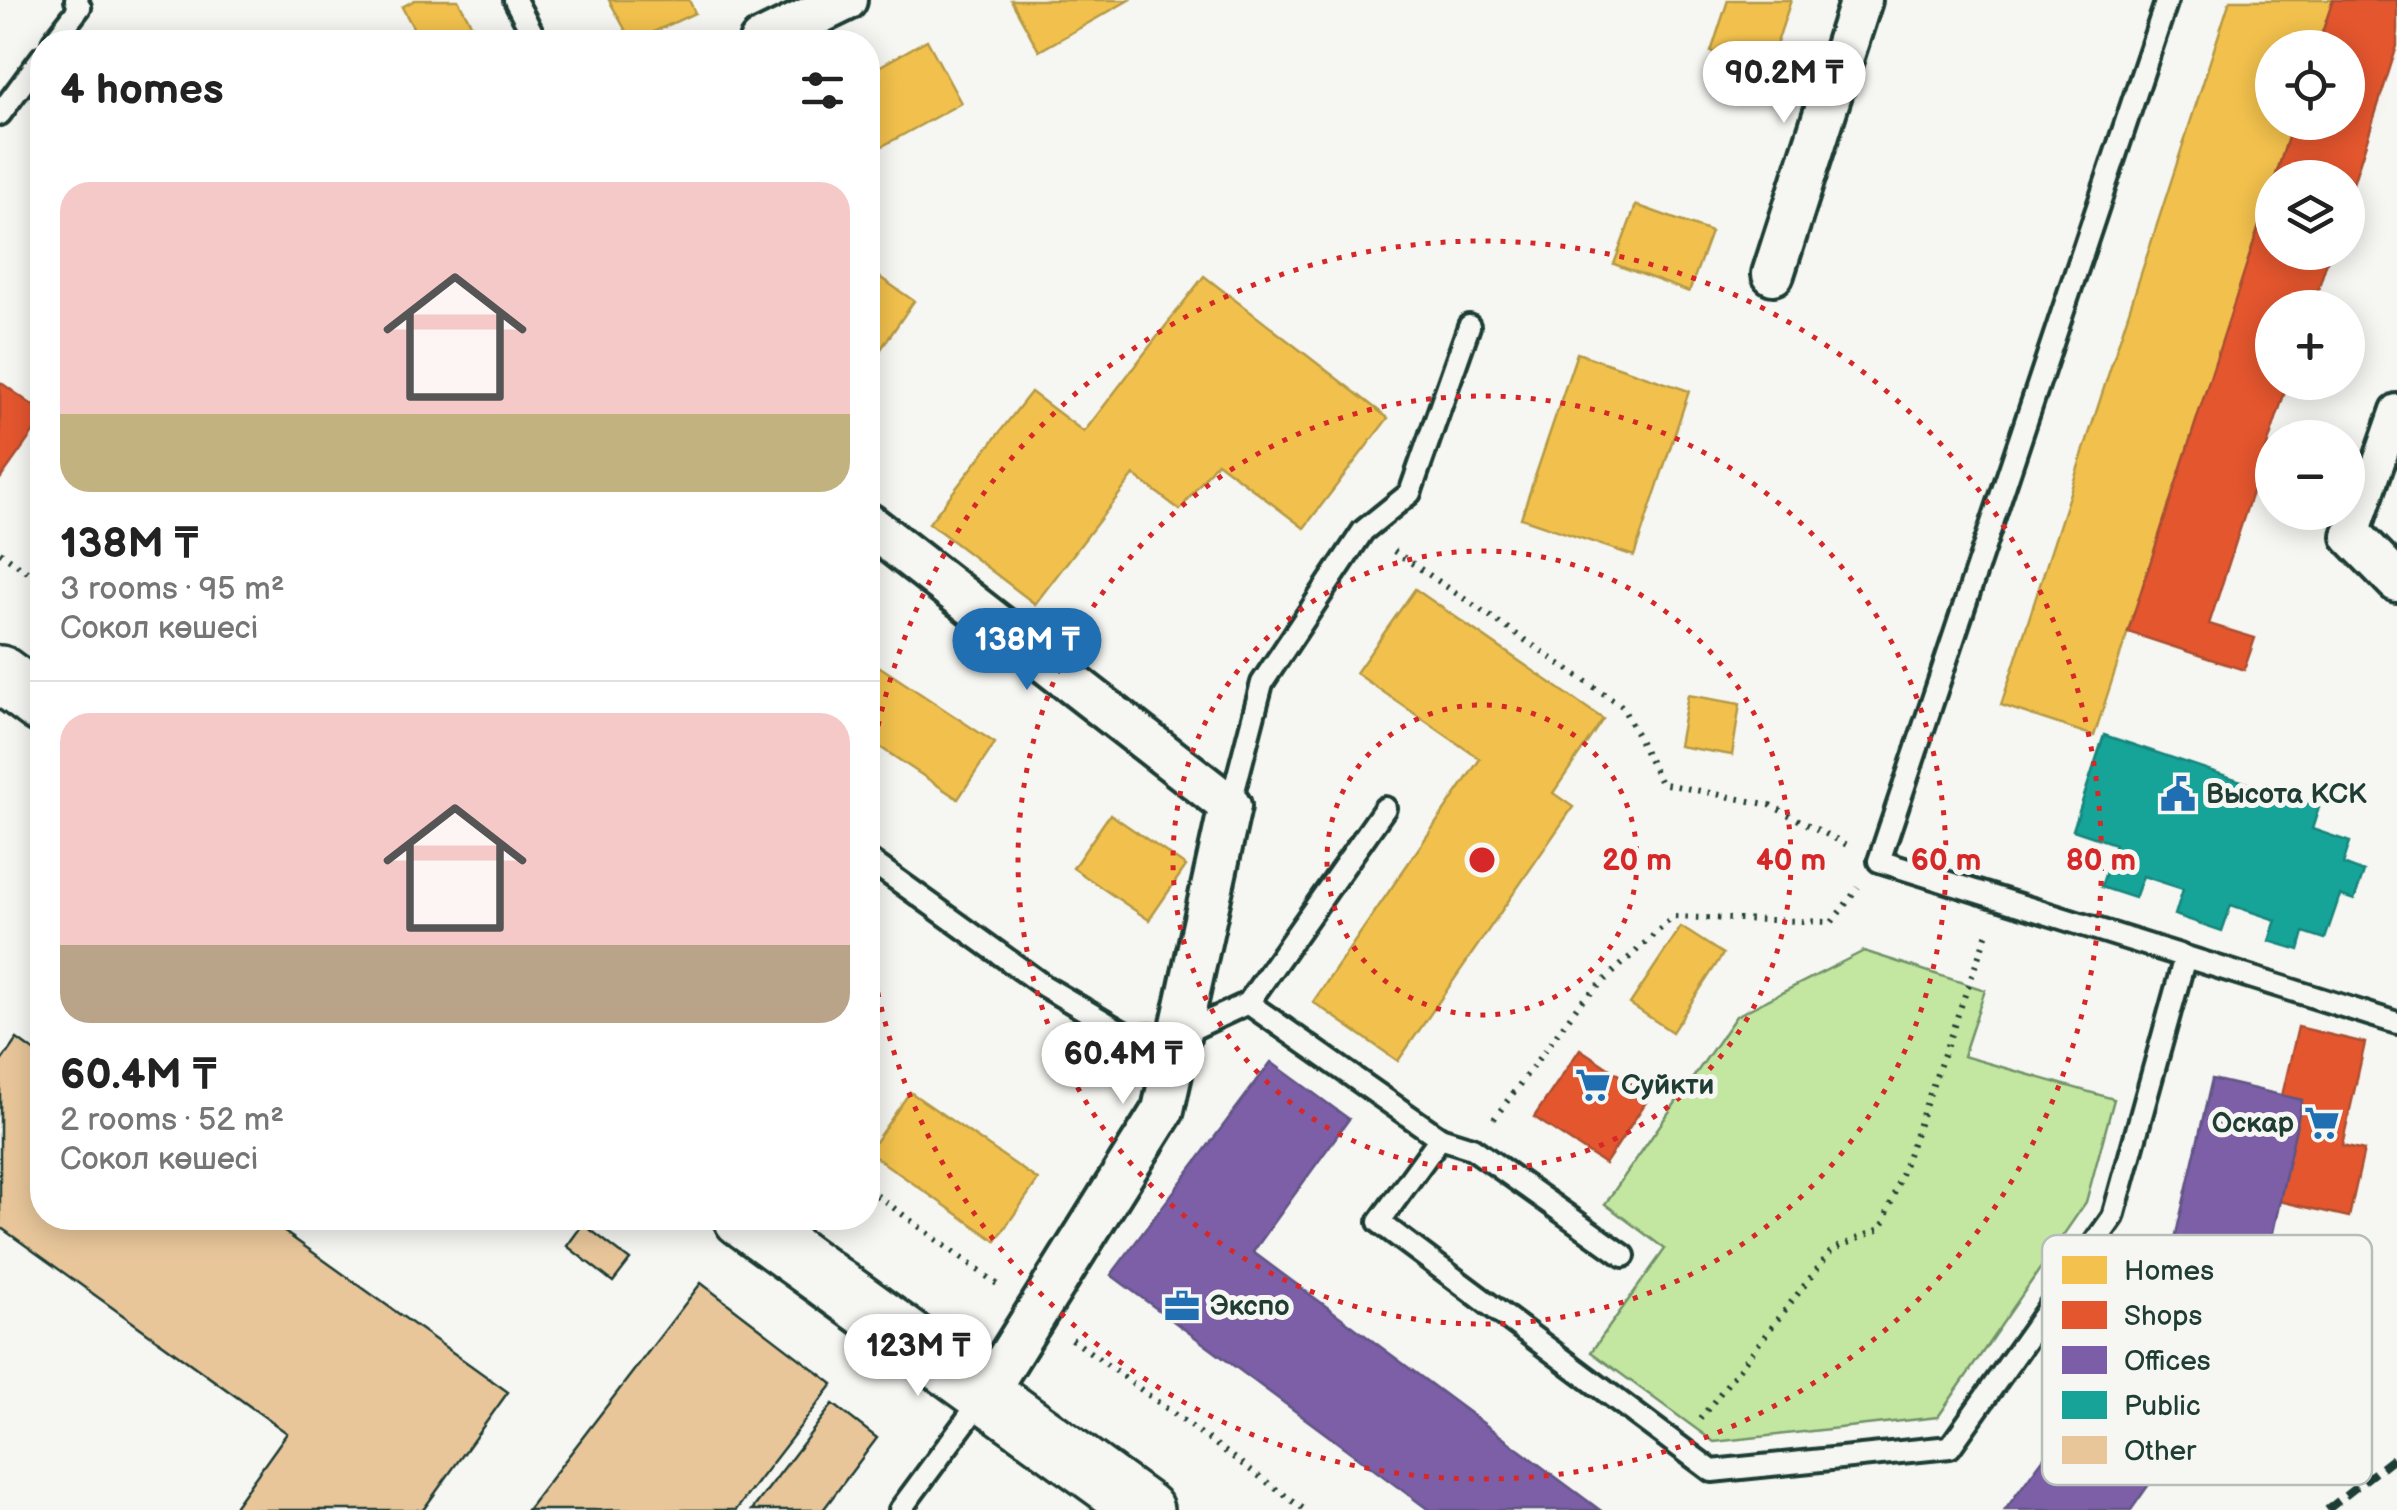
<!DOCTYPE html>
<html lang="en">
<head>
<meta charset="utf-8">
<style>
	:root { --surface:#fff; --page:#f2f2f2; --text:#222; --muted:#767676; --line:#e0e0e0; --accent:#1f6fb2 }
	body { margin:0; font-family:"Balsamiq Sans",sans-serif; background:var(--page); color:var(--text); height:100vh; display:flex; flex-direction:column; font-size:38px; white-space:nowrap }
	* { box-sizing:border-box; margin:0 }
	p { font-size:32px; color:var(--muted) }
	.icon { flex:none; width:55px; height:55px; fill:none; stroke:currentColor; stroke-width:2; stroke-linecap:round; stroke-linejoin:round }
	.map { position:relative; flex:1; overflow:hidden }
	.sheet { position:absolute; left:30px; top:30px; width:850px; height:1200px; display:flex; flex-direction:column; background:var(--surface); border-radius:40px; box-shadow:0 5px 25px #0003 }
	.sheet>* { flex:none }
	.tools { position:absolute; left:2255px; top:30px; display:grid; gap:20px }
	.tools a { display:grid; place-items:center; width:110px; height:110px; border-radius:50%; background:var(--surface); box-shadow:0 5px 25px #0003; font-size:50px }
	.price { position:absolute; translate:-50% -85px; padding:0 22px; border-radius:35px; background:#fff; color:#222; font-size:32px; line-height:65px; filter:drop-shadow(0 2px 5px #0008) }
	.price::after { content:''; position:absolute; left:50%; top:60px; width:30px; height:22px; margin-left:-15px; background:inherit; clip-path:polygon(0 0,100% 0,50% 100%) }
	.price.on { background:var(--accent); color:#fff }
	ul { padding:0; list-style:none }
	li { display:grid; align-content:center; gap:20px; height:530px; padding:0 30px }
	li+li { border-top:2px solid var(--line) }
	li span { display:grid; place-items:center; height:310px; border-radius:30px; color:#555 }
	li>.icon { margin-inline-start:auto }
	span .icon { width:180px; height:180px; fill:#fffc; stroke-width:1 }
	li b { font-size:42px }
	h2 { display:flex; justify-content:space-between; align-items:center; height:120px; padding:0 30px; font-size:42px }
	.map>svg:first-child { display:block }
	.green { fill:#c3e6a0; stroke:#71926a; stroke-width:2.5 }
	.homes { fill:#f2c14e; stroke:#b39946; stroke-width:2.5 }
	.shops { fill:#e4572e; stroke:#a94f30; stroke-width:2.5 }
	.offices { fill:#7b5ea7; stroke:#5f5484; stroke-width:2.5 }
	.public { fill:#17a398; stroke:#19847a; stroke-width:2.5 }
	.building { fill:#e8c69a; stroke:#1f3d34; stroke-width:2.5 }
	.lines { fill:none; stroke-linecap:round; stroke-linejoin:round }
	.service-casing { stroke:#1f3d34; stroke-width:28 }
	.pedestrian-casing { stroke:#1f3d34; stroke-width:38 }
	.minor-casing { stroke:#1f3d34; stroke-width:48 }
	.secondary-casing { stroke:#1f3d34; stroke-width:62 }
	.path { stroke:#1f3d34; stroke-width:6; stroke-dasharray:2.5 8; stroke-linecap:butt }
	.service { stroke:#f6f6f2; stroke-width:20 }
	.pedestrian { stroke:#f6f6f2; stroke-width:30 }
	.minor { stroke:#f6f6f2; stroke-width:40 }
	.secondary { stroke:#f6f6f2; stroke-width:55 }
	.rail { stroke:#1f3d34; stroke-width:8; stroke-dasharray:15 8; stroke-linecap:butt }
	.ring { fill:none; stroke:#d62828; stroke-width:5; stroke-dasharray:5 10 }
	.labels { text-anchor:middle; dominant-baseline:central; stroke-width:10; stroke-linejoin:round; paint-order:stroke }
	.poi-label { font-size:28px; font-weight:bold; fill:#1f3d34; stroke:#f6f6f2; text-anchor:start }
	.key { fill:#f6f6f2; stroke:#b6beb9; stroke-width:2.5 }
	.key-label { font-size:28px; fill:#1f3d34 }
	.centre { fill:#d62828; stroke:#f6f6f2; stroke-width:5 }
	.ring-label { font-size:30px; text-anchor:middle; font-weight:bold; fill:#d62828; stroke:#f6f6f2; stroke-width:10; stroke-linejoin:round; paint-order:stroke }
</style>
</head>
<body>
<div class="map">
<svg width="2397" height="1510" viewBox="0 0 2397 1510">
	<rect width="100%" height="100%" fill="#f6f6f2"/>
	<filter id="ink" filterUnits="userSpaceOnUse"><feTurbulence type="fractalNoise" baseFrequency=".01" numOctaves="2"/><feDisplacementMap in="SourceGraphic" scale="20" xChannelSelector="R" yChannelSelector="G"/><feConvolveMatrix kernelMatrix="1 2 1 2 8 2 1 2 1" color-interpolation-filters="sRGB"/></filter>
	<g filter="url(#ink)">
		<path class="green" d="M 1864,951 L 1985,990 L 1963,1056 L 2114,1099 L 2086,1202 L 1938,1417 L 1714,1442 L 1591,1352 L 1665,1249 L 1605,1204 L 1736,1016 Z"/>
		<g class="homes">
			<path d="M 415,0 L 458,0 L 481,42 L 421,42 L 402,7 Z"/>
			<path d="M 609,0 L 689,0 L 695,13 L 632,42 Z"/>
			<path d="M 1011,0 L 1129,0 L 1039,51 Z"/>
			<path d="M 1728,0 L 1791,0 L 1768,70 L 1711,52 Z"/>
			<path d="M 2230,0 L 2333,0 L 2317,48 L 2272,48 L 2272,122 L 2293,122 L 2094,736 L 2001,705 Z"/>
			<path d="M 927,40 L 961,103 L 868,154 L 868,73 Z"/>
			<path d="M 1636,205 L 1711,232 L 1689,292 L 1614,264 Z"/>
			<path d="M 868,269 L 914,301 L 868,368 Z"/>
			<path d="M 1204,276 L 1388,418 L 1304,528 L 1217,462 L 1180,510 L 1134,475 L 1035,604 L 929,523 L 1031,392 L 1084,432 Z"/>
			<path d="M 1577,353 L 1689,391 L 1634,556 L 1521,518 Z"/>
			<path d="M 1415,589 L 1603,719 L 1553,793 L 1573,807 L 1398,1061 L 1313,1002 L 1480,759 L 1356,673 Z"/>
			<path d="M 868,659 L 995,743 L 958,799 L 868,739 Z"/>
			<path d="M 1688,695 L 1740,704 L 1732,755 L 1679,746 Z"/>
			<path d="M 1110,814 L 1186,866 L 1149,920 L 1073,868 Z"/>
			<path d="M 1681,927 L 1723,954 L 1672,1032 L 1630,1004 Z"/>
			<path d="M 910,1092 L 1038,1180 L 996,1241 L 868,1152 Z"/>
		</g>
		<g class="shops">
			<path d="M 2333,0 L 2397,0 L 2397,46 L 2348,199 L 2348,178 L 2275,178 L 2293,122 L 2348,122 L 2348,48 L 2317,48 Z"/>
			<path d="M 2272,186 L 2272,252 L 2330,252 L 2312,308 L 2272,308 L 2272,382 L 2288,382 L 2209,624 L 2255,638 L 2244,670 L 2128,632 Z"/>
			<path d="M 0,382 L 42,412 L 42,420 L 0,479 Z"/>
			<path d="M 2298,1027 L 2365,1043 L 2342,1145 L 2364,1150 L 2349,1217 L 2279,1201 L 2302,1100 L 2282,1096 Z"/>
			<path d="M 1580,1049 L 1650,1096 L 1605,1164 L 1534,1117 Z"/>
		</g>
		<g class="offices">
			<path d="M 1271,1062 L 1349,1119 L 1253,1252 L 1600,1510 L 1429,1510 L 1111,1275 Z"/>
			<path d="M 2212,1079 L 2302,1100 L 2249,1342 L 2131,1510 L 2005,1510 L 2161,1299 Z"/>
		</g>
		<path class="public" d="M 2104,735 L 2319,807 L 2312,829 L 2350,842 L 2343,864 L 2364,872 L 2354,900 L 2340,895 L 2325,939 L 2304,932 L 2299,950 L 2269,941 L 2276,920 L 2231,905 L 2222,931 L 2175,915 L 2183,889 L 2143,876 L 2135,898 L 2101,887 L 2115,844 L 2073,830 Z"/>
		<g class="building">
			<path d="M 17,1039 L 42,1057 L 42,1218 L 265,1218 L 508,1392 L 423,1510 L 232,1510 L 287,1433 L 0,1227 L 0,1063 Z"/>
			<path d="M 583,1224 L 630,1260 L 613,1282 L 567,1246 Z"/>
			<path d="M 701,1283 L 833,1384 L 736,1510 L 527,1510 Z"/>
			<path d="M 833,1404 L 877,1438 L 823,1510 L 752,1510 Z"/>
		</g>
		<g class="lines">
			<defs>
				<g id="service">
					<path d="M 515,0 L 537,42"/>
					<path d="M 2167,0 L 1879,861 L 2397,1023"/>
					<path d="M 53,42 L 80,7 L 76,0"/>
					<path d="M 0,114 L 42,57"/>
					<path d="M 1230,806 L 1262,683 L 1363,531 L 1410,493 L 1469,326"/>
					<path d="M 868,859 L 1044,986 L 1127,1035 L 1177,1036 L 1248,1003 L 1440,1138 L 1379,1222 L 1712,1471 L 1950,1447 L 2113,1217 L 2185,957"/>
					<path d="M 1248,1003 L 1385,808"/>
					<path d="M 1440,1138 L 1472,1148 L 1624,1256"/>
					<path d="M 900,1510 L 985,1395"/>
				</g>
				<path id="pedestrian" d="M 2353,536 L 2397,410"/>
				<g id="minor">
					<path d="M 760,42 L 846,0"/>
					<path d="M 1773,274 L 1861,0"/>
					<path d="M 868,524 L 1230,806 L 1163,1110 L 985,1395"/>
					<path d="M 2353,536 L 2397,581"/>
				</g>
				<g id="secondary">
					<path d="M 0,674 L 42,705"/>
					<path d="M 742,1218 L 1145,1510"/>
				</g>
			</defs>
			<use href="#service" class="service-casing"/>
			<use href="#pedestrian" class="pedestrian-casing"/>
			<use href="#minor" class="minor-casing"/>
			<use href="#secondary" class="secondary-casing"/>
			<g class="path">
				<path d="M 1394,551 L 1622,706 L 1661,783 L 1770,805 L 1849,846"/>
				<path d="M 0,552 L 42,583"/>
				<path d="M 1494,1119 L 1579,1004 L 1673,917 L 1832,922 L 1858,888"/>
				<path d="M 868,1189 L 1001,1287"/>
				<path d="M 1072,1339 L 1305,1510"/>
				<path d="M 1700,1419 L 1832,1250 L 1882,1228 L 1987,933"/>
			</g>
			<use href="#service" class="service"/>
			<use href="#pedestrian" class="pedestrian"/>
			<use href="#minor" class="minor"/>
			<use href="#secondary" class="secondary"/>
			<path class="rail" d="M 2327,1510 L 2397,1455"/>
		</g>
	</g>
	<g class="ring">
		<circle cx="1482" cy="860" r="155"/>
		<circle cx="1482" cy="860" r="309"/>
		<circle cx="1482" cy="860" r="464"/>
		<path d="M868 785A619 619 0 1 1 868 935"/>
	</g>
	<defs>
		<symbol id="civic-bare" viewBox="-9 -9 18 18"><path d="M-.6-6.5H3V-4.5H.6V-3L4-1V1h2V6H-6V1h2V-1L-.6-3ZM-1.2 2.5V6h2.4V2.5Z" fill="#1f6fb2" stroke="#f6f6f2" stroke-width="2.5" paint-order="stroke"/></symbol>
		<symbol id="supermarket-bare" viewBox="-9 -9 18 18"><path d="M-6-5.5h2.5l.6 2H6L4.5 2H-2.5L-4.4-4H-6ZM-1.5 3.2a1.3 1.3 0 1 0 .1 0ZM3 3.2a1.3 1.3 0 1 0 .1 0Z" fill="#1f6fb2" stroke="#f6f6f2" stroke-width="2.5" paint-order="stroke"/></symbol>
		<symbol id="office-bare" viewBox="-9 -9 18 18"><path d="M-6-3h4V-5.5h4V-3h4V5H-6ZM-1-4.5V-3h2v-1.5ZM-6 0V1H6V0Z" fill="#1f6fb2" stroke="#f6f6f2" stroke-width="2.5" paint-order="stroke"/></symbol>
	</defs>
	<g fill-rule="evenodd">
		<use href="#civic-bare" x="2153" y="769" width="50" height="50"/>
		<use href="#supermarket-bare" x="1568" y="1060" width="50" height="50"/>
		<use href="#supermarket-bare" x="2297" y="1098" width="50" height="50"/>
		<use href="#office-bare" x="1157" y="1281" width="50" height="50"/>
	</g>
	<g class="labels">
		<g class="poi-label">
			<text x="2206" y="794">Высота КСК</text>
			<text x="1621" y="1085">Суйкти</text>
			<text x="2294" y="1123" text-anchor="end">Оскар</text>
			<text x="1210" y="1306">Экспо</text>
		</g>
	</g>
	<rect x="2042" y="1235" width="330" height="250" rx="15" class="key"/>
	<rect x="2062" y="1256" width="45" height="28" fill="#f2c14e"/>
	<rect x="2062" y="1301" width="45" height="28" fill="#e4572e"/>
	<rect x="2062" y="1346" width="45" height="28" fill="#7b5ea7"/>
	<rect x="2062" y="1391" width="45" height="28" fill="#17a398"/>
	<rect x="2062" y="1436" width="45" height="28" fill="#e8c69a"/>
	<g class="key-label">
		<text x="2124" y="1280">Homes</text>
		<text x="2124" y="1325">Shops</text>
		<text x="2124" y="1370">Offices</text>
		<text x="2124" y="1415">Public</text>
		<text x="2124" y="1460">Other</text>
	</g>
	<circle cx="1482" cy="860" r="15" class="centre"/>
	<g class="ring-label">
		<text x="1637" y="870">20 m</text>
		<text x="1791" y="870">40 m</text>
		<text x="1946" y="870">60 m</text>
		<text x="2101" y="870">80 m</text>
	</g>
</svg>
<div class="tools">
<a><svg class="icon" aria-label="locate" viewBox="0 0 24 24"><circle cx="12" cy="12" r="6"/><path d="M12 2v4M12 18v4M2 12h4M18 12h4"/></svg></a>
<a><svg class="icon" aria-label="layers" viewBox="0 0 24 24"><path d="M12 4l9 5-9 5-9-5zM3 14l9 5 9-5"/></svg></a>
<a>+</a>
<a>−</a>
</div>
<b class="price" style="left:1784px;top:126px">90.2M ₸</b>
<b class="price on" style="left:1027px;top:693px">138M ₸</b>
<b class="price" style="left:1123px;top:1107px">60.4M ₸</b>
<b class="price" style="left:918px;top:1399px">123M ₸</b>
<section class="sheet">
<h2>4 homes<svg class="icon" aria-label="filters" viewBox="0 0 24 24"><path d="M4 7h16M4 17h16"/><circle cx="9" cy="7" r="2"/><circle cx="15" cy="17" r="2"/></svg></h2>
<ul>
<li><span style="background:linear-gradient(#f6c9c9 75%,#c2b280 0)"><svg class="icon" aria-label="home" viewBox="0 0 24 24"><path d="M3 11l9-7 9 7M6 9v11h12V9"/></svg></span><div><b>138M ₸</b><p>3 rooms · 95 m²</p><p>Сокол көшесі</p></div></li>
<li><span style="background:linear-gradient(#f6c9c9 75%,#b9a48a 0)"><svg class="icon" aria-label="home" viewBox="0 0 24 24"><path d="M3 11l9-7 9 7M6 9v11h12V9"/></svg></span><div><b>60.4M ₸</b><p>2 rooms · 52 m²</p><p>Сокол көшесі</p></div></li>
</ul>
</section>
</div>
</body>
</html>
